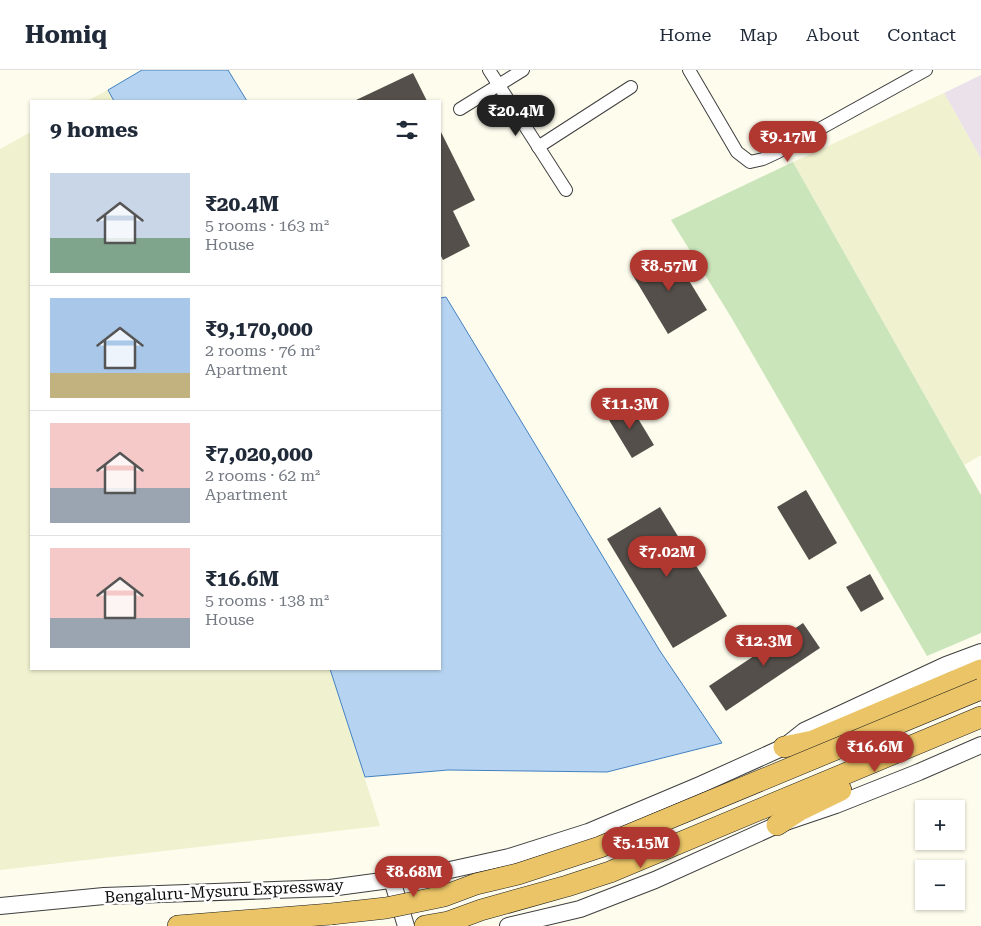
<!DOCTYPE html>
<html lang="en">
<head>
<meta charset="utf-8">
<style>
	:root { --surface:#fff; --page:#f2f2f3; --text:#1f2937; --muted:#747a83; --line:#e0e1e3; --accent:#b03830 }
	body { margin:0; font-family:"Roboto Serif",serif; background:var(--page); color:var(--text); height:100vh; display:flex; flex-direction:column; font-size:19px; white-space:nowrap }
	* { box-sizing:border-box; margin:0 }
	p { font-size:16px; color:var(--muted) }
	.icon { flex:none; width:28px; height:28px; fill:none; stroke:currentColor; stroke-width:2; stroke-linecap:round; stroke-linejoin:round }
	.map { position:relative; flex:1; overflow:hidden }
	.panel { position:absolute; left:30px; top:30px; width:411px; height:570px; display:flex; flex-direction:column; background:var(--surface); border-radius:0px; box-shadow:0 1px 4px #0004 }
	.panel>* { flex:none }
	.controls { position:absolute; left:915px; top:730px; display:grid; gap:10px }
	.controls a { display:grid; place-items:center; width:50px; height:50px; border-radius:0px; background:var(--surface); box-shadow:0 1px 4px #0004; font-size:25px }
	.price { position:absolute; translate:-50% -42px; padding:0 11px; border-radius:18px; background:var(--accent); color:#fff; font-size:16px; line-height:32px; filter:drop-shadow(0 1px 2px #0008) }
	.price::after { content:''; position:absolute; left:50%; top:30px; width:15px; height:11px; margin-left:-8px; background:inherit; clip-path:polygon(0 0,100% 0,50% 100%) }
	.price.on { background:#222; color:#fff }
	ul { padding:0; list-style:none }
	li { display:flex; align-items:center; gap:15px; height:125px; padding:0 20px }
	li+li { border-top:1px solid var(--line) }
	li span { display:grid; place-items:center; flex:none; width:140px; height:100px; border-radius:0px; color:#555 }
	li>.icon { margin-inline-start:auto }
	span .icon { width:60px; height:60px; fill:#fffc; stroke-width:1 }
	li b { font-size:21px }
	h2 { display:flex; justify-content:space-between; align-items:center; height:60px; padding:0 20px; font-size:21px }
	header { display:flex; align-items:center; gap:30px; box-sizing:border-box; height:70px; padding:0 25px; background:var(--surface); border-bottom:1px solid var(--line) }
	header strong { font-size:24px }
	nav { display:flex; gap:28px; margin-inline-start:auto; font-size:18px }
	.map>svg:first-child { display:block }
	.industrial { fill:#eae1ea }
	.farmland { fill:#f0f1cf }
	.green { fill:#cbe5ba }
	.water { fill:#b6d4f1; stroke:#4381c1 }
	.building { fill:#544f4a }
	.lines { fill:none; stroke-linecap:round; stroke-linejoin:round }
	.minor-casing { stroke:#3f3f3f; stroke-width:14 }
	.tertiary-casing { stroke:#3f3f3f; stroke-width:18 }
	.trunk-casing { stroke:#1d1d1d; stroke-width:22 }
	.minor { stroke:#fff; stroke-width:12 }
	.tertiary { stroke:#fff; stroke-width:16 }
	.trunk { stroke:#eac467; stroke-width:21 }
	.trunk-bridge-casing { stroke:#1d1d1d; stroke-width:22; stroke-linecap:butt }
	.trunk-bridge { stroke:#eac467; stroke-width:21 }
	.labels { text-anchor:middle; dominant-baseline:central; stroke-width:5; stroke-linejoin:round; paint-order:stroke }
	.street-label { font-size:16px; fill:#0c0c0c; stroke:#fff }
</style>
</head>
<body>
<header>
<strong>Homiq</strong>
<nav><a>Home</a><a>Map</a><a>About</a><a>Contact</a></nav>
</header>
<div class="map">
<svg width="981" height="856" viewBox="0 0 981 856">
	<rect width="100%" height="100%" fill="#fdfced"/>
	<path class="industrial" d="M 981,5 L 981,89 L 944,23 Z"/>
	<g class="farmland">
		<path d="M 108,20 L 114,31 L 87,31 Z"/>
		<path d="M 944,23 L 981,89 L 981,385 L 964,395 L 793,92 Z"/>
		<path d="M 31,62 L 31,599 L 330,599 L 380,756 L 0,800 L 0,79 Z"/>
	</g>
	<path class="green" d="M 793,92 L 981,425 L 981,563 L 927,586 L 731,247 L 671,150 Z"/>
	<g class="water">
		<path d="M 142,0 L 228,0 L 247,31 L 114,31 L 108,20 Z"/>
		<path d="M 446,227 L 660,581 L 722,673 L 607,702 L 448,700 L 365,707 L 330,599 L 440,599 L 440,228 Z"/>
	</g>
	<g class="building">
		<path d="M 413,3 L 427,31 L 354,31 Z"/>
		<path d="M 440,60 L 475,130 L 453,141 L 470,176 L 443,190 L 440,184 Z"/>
		<path d="M 671,181 L 707,240 L 668,264 L 632,204 Z"/>
		<path d="M 628,332 L 654,375 L 632,388 L 606,345 Z"/>
		<path d="M 806,420 L 837,473 L 809,490 L 777,437 Z"/>
		<path d="M 660,437 L 727,546 L 673,578 L 607,469 Z"/>
		<path d="M 870,504 L 884,529 L 861,542 L 846,517 Z"/>
		<path d="M 803,553 L 820,578 L 726,641 L 709,616 Z"/>
	</g>
	<g class="lines">
		<defs>
			<g id="minor">
				<path d="M 489,0 L 566,120"/>
				<path d="M 689,0 L 737,82 L 750,92 L 763,89 L 778,82 L 926,0"/>
				<path d="M 460,39 L 523,0"/>
				<path d="M 538,77 L 631,17"/>
			</g>
			<g id="tertiary">
				<path d="M 392,810 L 406,856"/>
				<path d="M 0,836 L 104,826 L 330,818 L 427,805 L 509,787 L 588,762 L 702,714 L 784,677 L 804,661 L 946,595 L 981,582"/>
				<path d="M 508,856 L 580,839 L 655,810 L 777,755 L 836,735 L 919,702 L 981,675"/>
			</g>
			<g id="trunk">
				<path d="M 784,677 L 813,671 L 981,600"/>
				<path d="M 777,755 L 800,740 L 841,720"/>
				<path d="M 178,856 L 331,844"/>
				<path d="M 425,856 L 448,852 L 481,840 L 567,816 L 610,802 L 981,647"/>
			</g>
		</defs>
		<use href="#minor" class="minor-casing"/>
		<use href="#tertiary" class="tertiary-casing"/>
		<use href="#trunk" class="trunk-casing"/>
		<use href="#minor" class="minor"/>
		<use href="#tertiary" class="tertiary"/>
		<use href="#trunk" class="trunk"/>
		<defs>
			<path id="trunk-bridge" d="M 331,844 L 386,838 L 444,826 L 476,814 L 518,804 L 600,777 L 981,619"/>
		</defs>
		<use href="#trunk-bridge" class="trunk-bridge-casing"/>
		<use href="#trunk-bridge" class="trunk-bridge"/>
	</g>
	<g class="labels">
		<g class="street-label">
			<text transform="translate(224 821) rotate(-3)">Bengaluru-Mysuru Expressway</text>
		</g>
	</g>
</svg>
<div class="controls">
<a>+</a>
<a>−</a>
</div>
<b class="price on" style="left:516px;top:67px">₹20.4M</b>
<b class="price" style="left:788px;top:93px">₹9.17M</b>
<b class="price" style="left:669px;top:222px">₹8.57M</b>
<b class="price" style="left:630px;top:360px">₹11.3M</b>
<b class="price" style="left:667px;top:508px">₹7.02M</b>
<b class="price" style="left:764px;top:597px">₹12.3M</b>
<b class="price" style="left:875px;top:703px">₹16.6M</b>
<b class="price" style="left:641px;top:799px">₹5.15M</b>
<b class="price" style="left:414px;top:828px">₹8.68M</b>
<section class="panel">
<h2>9 homes<svg class="icon" aria-label="filters" viewBox="0 0 24 24"><path d="M4 7h16M4 17h16"/><circle cx="9" cy="7" r="2"/><circle cx="15" cy="17" r="2"/></svg></h2>
<ul>
<li><span style="background:linear-gradient(#c9d6e8 65%,#7fa58c 0)"><svg class="icon" aria-label="home" viewBox="0 0 24 24"><path d="M3 11l9-7 9 7M6 9v11h12V9"/></svg></span><div><b>₹20.4M</b><p>5 rooms · 163 m²</p><p>House</p></div></li>
<li><span style="background:linear-gradient(#a9c7e8 75%,#c2b280 0)"><svg class="icon" aria-label="home" viewBox="0 0 24 24"><path d="M3 11l9-7 9 7M6 9v11h12V9"/></svg></span><div><b>₹9,170,000</b><p>2 rooms · 76 m²</p><p>Apartment</p></div></li>
<li><span style="background:linear-gradient(#f6c9c9 65%,#9aa5b1 0)"><svg class="icon" aria-label="home" viewBox="0 0 24 24"><path d="M3 11l9-7 9 7M6 9v11h12V9"/></svg></span><div><b>₹7,020,000</b><p>2 rooms · 62 m²</p><p>Apartment</p></div></li>
<li><span style="background:linear-gradient(#f6c9c9 70%,#9aa5b1 0)"><svg class="icon" aria-label="home" viewBox="0 0 24 24"><path d="M3 11l9-7 9 7M6 9v11h12V9"/></svg></span><div><b>₹16.6M</b><p>5 rooms · 138 m²</p><p>House</p></div></li>
</ul>
</section>
</div>
</body>
</html>
